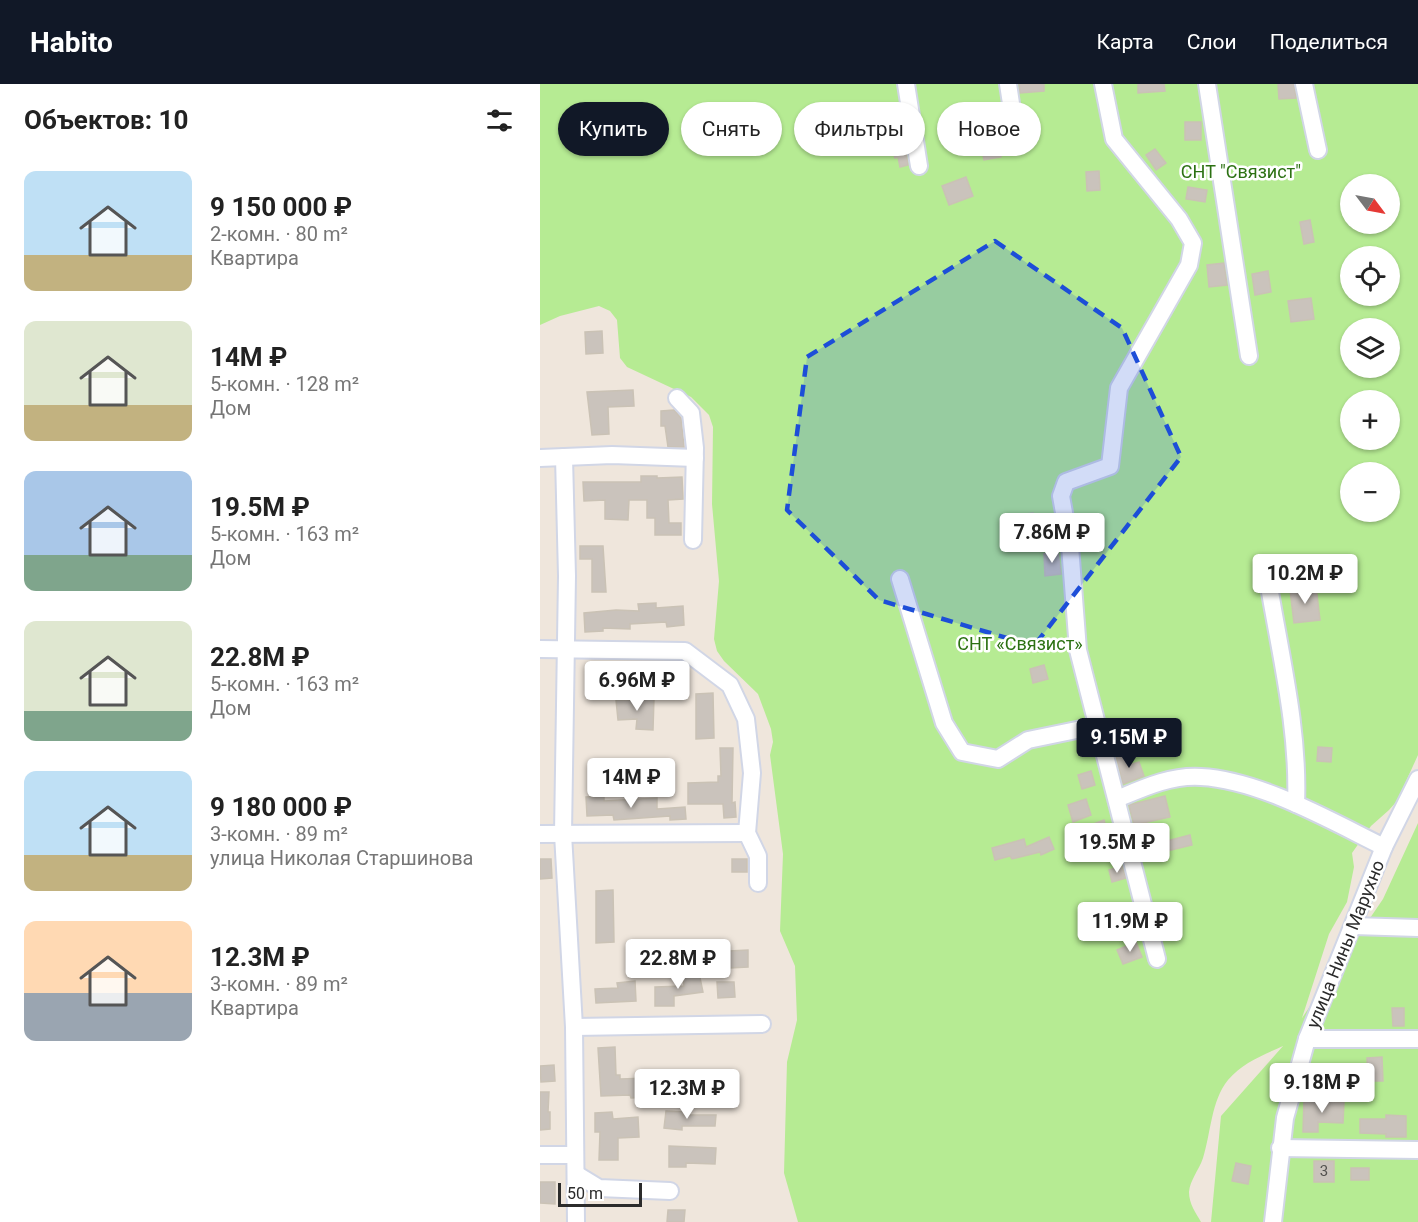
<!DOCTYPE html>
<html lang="ru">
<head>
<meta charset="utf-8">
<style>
	:root { --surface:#fff; --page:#f2f2f2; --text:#222; --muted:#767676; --accent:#111827 }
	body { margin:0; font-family:Roboto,sans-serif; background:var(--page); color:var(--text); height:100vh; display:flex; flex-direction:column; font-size:22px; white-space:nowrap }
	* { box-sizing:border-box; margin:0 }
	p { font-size:20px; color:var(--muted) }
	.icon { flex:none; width:33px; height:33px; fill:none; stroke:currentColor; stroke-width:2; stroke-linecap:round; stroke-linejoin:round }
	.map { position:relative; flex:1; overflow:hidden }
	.drawer { display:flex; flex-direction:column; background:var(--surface); width:540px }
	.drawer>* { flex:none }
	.top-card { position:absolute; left:18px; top:18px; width:570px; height:54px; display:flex; gap:12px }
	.needle { width:39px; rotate:122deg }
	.buttons { position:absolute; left:800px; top:90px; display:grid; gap:12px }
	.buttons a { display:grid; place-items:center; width:60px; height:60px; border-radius:50%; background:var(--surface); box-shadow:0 2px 4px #0004; font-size:30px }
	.scale { position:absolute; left:18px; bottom:15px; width:84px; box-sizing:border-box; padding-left:6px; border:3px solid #2b2b2b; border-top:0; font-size:16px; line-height:21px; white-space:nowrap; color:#2b2b2b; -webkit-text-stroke:4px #fff; paint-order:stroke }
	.price { position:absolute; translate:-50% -51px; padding:0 14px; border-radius:6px; background:#fff; color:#222; font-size:20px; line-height:39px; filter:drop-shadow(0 2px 3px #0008) }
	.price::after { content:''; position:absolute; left:50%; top:36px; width:18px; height:14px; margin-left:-9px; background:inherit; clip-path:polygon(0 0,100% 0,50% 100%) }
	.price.current { background:var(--accent); color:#fff }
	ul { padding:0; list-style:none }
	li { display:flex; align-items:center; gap:18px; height:150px; padding:0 24px }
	li span { display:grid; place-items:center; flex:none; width:168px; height:120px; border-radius:12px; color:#555 }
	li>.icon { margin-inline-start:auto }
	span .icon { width:72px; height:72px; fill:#fffc; stroke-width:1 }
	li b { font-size:26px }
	h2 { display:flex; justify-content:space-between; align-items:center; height:72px; padding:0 24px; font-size:26px }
	.tag { padding:0 21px; border-radius:27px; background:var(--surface); box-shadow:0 2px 4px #0004; font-size:21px; line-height:54px }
	.tag.current { background:var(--accent); color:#fff }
	header { display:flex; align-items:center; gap:36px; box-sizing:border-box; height:84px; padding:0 30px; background:var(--accent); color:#fff }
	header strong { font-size:28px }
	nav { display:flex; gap:33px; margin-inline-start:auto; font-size:21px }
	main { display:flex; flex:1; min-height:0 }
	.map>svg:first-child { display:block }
	.green { fill:#b6eb93; fill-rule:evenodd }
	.building { fill:#cac3bc; stroke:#cac2b5; stroke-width:1.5 }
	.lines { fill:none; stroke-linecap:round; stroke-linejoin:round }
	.minor-casing { stroke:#d1d6e6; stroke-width:20 }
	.minor { stroke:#fff; stroke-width:16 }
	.marked { fill:#1d4ed8; fill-opacity:0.2; stroke:#1d4ed8; stroke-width:4.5; stroke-dasharray:12 8; stroke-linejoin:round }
	.labels { text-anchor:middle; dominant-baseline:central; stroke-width:5; stroke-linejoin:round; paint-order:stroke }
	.number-label { font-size:15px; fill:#53514f }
	.park-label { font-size:18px; fill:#2c7113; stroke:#fff }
	.street-label { font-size:18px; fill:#2b2b2b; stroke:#fff }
</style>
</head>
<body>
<header>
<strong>Habito</strong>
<nav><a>Карта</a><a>Слои</a><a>Поделиться</a></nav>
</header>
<main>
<section class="drawer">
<h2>Объектов: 10<svg class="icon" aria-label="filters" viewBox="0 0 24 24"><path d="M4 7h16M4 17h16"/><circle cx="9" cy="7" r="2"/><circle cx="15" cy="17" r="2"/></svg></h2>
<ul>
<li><span style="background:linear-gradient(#bfe0f5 70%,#c2b280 0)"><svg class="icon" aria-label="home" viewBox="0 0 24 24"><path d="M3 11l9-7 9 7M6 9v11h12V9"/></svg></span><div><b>9 150 000 ₽</b><p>2-комн. · 80 m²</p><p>Квартира</p></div></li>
<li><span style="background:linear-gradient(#dfe7d0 70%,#c2b280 0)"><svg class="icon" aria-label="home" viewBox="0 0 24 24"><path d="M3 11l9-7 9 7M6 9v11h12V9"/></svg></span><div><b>14M ₽</b><p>5-комн. · 128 m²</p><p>Дом</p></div></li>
<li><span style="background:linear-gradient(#a9c7e8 70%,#7fa58c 0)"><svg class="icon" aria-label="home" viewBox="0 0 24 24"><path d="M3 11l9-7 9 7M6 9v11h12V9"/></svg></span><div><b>19.5M ₽</b><p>5-комн. · 163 m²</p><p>Дом</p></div></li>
<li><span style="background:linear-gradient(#dfe7d0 75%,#7fa58c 0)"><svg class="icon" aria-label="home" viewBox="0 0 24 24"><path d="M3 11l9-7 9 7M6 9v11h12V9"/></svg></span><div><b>22.8M ₽</b><p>5-комн. · 163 m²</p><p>Дом</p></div></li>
<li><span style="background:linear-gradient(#bfe0f5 70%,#c2b280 0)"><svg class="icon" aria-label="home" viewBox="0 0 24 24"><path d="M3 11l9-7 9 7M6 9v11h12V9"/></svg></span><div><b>9 180 000 ₽</b><p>3-комн. · 89 m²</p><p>улица Николая Старшинова</p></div></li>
<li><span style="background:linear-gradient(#ffd9b3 60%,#9aa5b1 0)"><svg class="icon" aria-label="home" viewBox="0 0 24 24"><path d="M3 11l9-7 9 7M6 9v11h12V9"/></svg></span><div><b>12.3M ₽</b><p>3-комн. · 89 m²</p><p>Квартира</p></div></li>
</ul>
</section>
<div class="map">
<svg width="878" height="1138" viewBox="0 0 878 1138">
	<rect width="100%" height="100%" fill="#efe6dc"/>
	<path class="green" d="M 0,0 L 878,0 L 878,671 L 857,717 L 849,726 L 831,742 L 812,769 L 814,783 L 807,818 L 789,850 L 762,934 L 843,815 L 878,739 L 878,1138 L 671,1138 L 681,1032 L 743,962 C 723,971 702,979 688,996 C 671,1017 671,1049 663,1074 C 659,1086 650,1096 649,1108 C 649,1120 656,1129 661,1138 L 258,1138 L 244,1089 L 247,978 L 257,936 L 255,882 L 240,847 L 243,770 L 230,671 L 233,658 L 231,645 L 218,610 L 184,577 L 177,567 L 174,555 L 179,497 L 172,420 L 173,343 L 169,331 L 151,313 L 87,283 L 80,274 L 77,236 L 70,227 L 59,222 L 20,232 L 0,241 ZM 810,100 L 849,100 L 849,140 L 810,140 ZM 810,172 L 849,172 L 849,212 L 810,212 ZM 810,244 L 849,244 L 849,284 L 810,284 ZM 810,316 L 849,316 L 849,356 L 810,356 ZM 810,388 L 849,388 L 849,428 L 810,428 Z"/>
	<g class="building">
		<path d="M 479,0 L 504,0 L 504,7 L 480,9 Z"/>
		<path d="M 598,0 L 624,0 L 625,7 L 598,9 Z"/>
		<path d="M 738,0 L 754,0 L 756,14 L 739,15 Z"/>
		<rect x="645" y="38" width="16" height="18"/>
		<path d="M 351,39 L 362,63 L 365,62 L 368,81 L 360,83 L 358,73 L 355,74 L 348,54 L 343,56 L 338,45 Z"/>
		<path d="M 457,53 L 461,73 L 444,76 L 440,56 Z"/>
		<path d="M 615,65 L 626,79 L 616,86 L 606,71 Z"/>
		<path d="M 559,87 L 560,106 L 547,107 L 546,88 Z"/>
		<path d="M 426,93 L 433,112 L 409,121 L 402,102 Z"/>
		<path d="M 648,103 L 667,106 L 665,118 L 646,115 Z"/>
		<path d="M 770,136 L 774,158 L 764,160 L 760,138 Z"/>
		<path d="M 684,179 L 687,201 L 669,203 L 667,181 Z"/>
		<path d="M 728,187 L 731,208 L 715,211 L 712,190 Z"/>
		<path d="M 771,214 L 774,235 L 751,238 L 748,217 Z"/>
		<path d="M 62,247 L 63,269 L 46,270 L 45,248 Z"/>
		<path d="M 93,306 L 94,322 L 68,323 L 69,350 L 52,351 L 47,308 Z"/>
		<path d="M 134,326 L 141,334 L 144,363 L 128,363 L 125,342 L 121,342 L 121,327 Z"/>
		<path d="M 101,392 L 117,392 L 117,394 L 142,393 L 143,415 L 128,416 L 129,439 L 141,439 L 141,451 L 115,451 L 115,434 L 107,434 L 107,416 L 89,416 L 88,436 L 65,435 L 65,416 L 44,417 L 43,398 L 101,398 Z"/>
		<path d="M 493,429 L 494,443 L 479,445 L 478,431 Z"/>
		<path d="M 40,462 L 63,462 L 66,508 L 52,508 L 52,475 L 40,475 Z"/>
		<path d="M 518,468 L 521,490 L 505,492 L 504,470 Z"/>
		<path d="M 776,502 L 780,536 L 754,539 L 750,506 Z"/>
		<path d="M 116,519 L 116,524 L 143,522 L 144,541 L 127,543 L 126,538 L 90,540 L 90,545 L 63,544 L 63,547 L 45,548 L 44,529 L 76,526 L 99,527 L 98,520 Z"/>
		<path d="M 504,581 L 508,595 L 493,599 L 490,585 Z"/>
		<path d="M 136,587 L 137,606 L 119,608 L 118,588 Z"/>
		<path d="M 173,609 L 174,654 L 156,655 L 156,610 Z"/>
		<path d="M 97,614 L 114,614 L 113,646 L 96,645 L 97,635 L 78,636 L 76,616 L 97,616 Z"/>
		<path d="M 778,663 L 792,664 L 791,678 L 777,677 Z"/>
		<path d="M 180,664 L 193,664 L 192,719 L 195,718 L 196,733 L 184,734 L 183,720 L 148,720 L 148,699 L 178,698 L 178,692 L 181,692 Z"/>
		<path d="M 587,670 L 589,681 L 599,678 L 604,692 L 583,700 L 576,672 Z"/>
		<path d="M 551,687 L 555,701 L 542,705 L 538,691 Z"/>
		<path d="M 64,712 L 64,717 L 117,714 L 117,725 L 145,723 L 146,735 L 130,736 L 130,732 L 74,736 L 73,731 L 47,732 L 46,713 Z"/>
		<path d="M 625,712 L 630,733 L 594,741 L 589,721 Z"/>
		<path d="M 546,715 L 551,731 L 533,738 L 528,721 Z"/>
		<path d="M 564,736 L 568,750 L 556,754 L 551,741 Z"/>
		<path d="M 650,751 L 652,761 L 602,773 L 600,764 Z"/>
		<path d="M 509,753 L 514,765 L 501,771 L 500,768 L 472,775 L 470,772 L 455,776 L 452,764 L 484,755 L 486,763 Z"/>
		<path d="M 0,775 L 11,775 L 12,794 L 0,795 Z"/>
		<rect x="192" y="775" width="15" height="13"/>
		<path d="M 582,782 L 586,794 L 572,798 L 569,786 Z"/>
		<path d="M 73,806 L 74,858 L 56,859 L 56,807 Z"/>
		<path d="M 596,858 L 602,873 L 583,880 L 577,866 Z"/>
		<path d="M 208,866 L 208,883 L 190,884 L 189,867 Z"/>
		<path d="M 159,889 L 163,908 L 134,912 L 134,922 L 115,922 L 115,903 L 144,902 L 143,891 Z"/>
		<path d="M 95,897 L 96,917 L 56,919 L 55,905 L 78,904 L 77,899 Z"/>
		<path d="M 177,898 L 194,898 L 195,913 L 178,914 Z"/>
		<path d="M 852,924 L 864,924 L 864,942 L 853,942 Z"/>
		<path d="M 75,963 L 76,991 L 80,991 L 80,995 L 107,994 L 108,1013 L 91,1014 L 90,1011 L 61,1012 L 58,964 Z"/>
		<path d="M 842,973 L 843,997 L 828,997 L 827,974 Z"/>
		<path d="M 14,981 L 15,997 L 1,998 L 0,982 Z"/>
		<path d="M 0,1008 L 9,1008 L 8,1028 L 10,1028 L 10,1045 L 0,1046 Z"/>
		<path d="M 764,1016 L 804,1018 L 803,1039 L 778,1038 L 778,1048 L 763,1048 Z"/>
		<path d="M 126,1027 L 144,1028 L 143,1031 L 176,1031 L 175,1042 L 142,1042 L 142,1046 L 124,1044 Z"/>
		<path d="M 72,1028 L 73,1035 L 98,1033 L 99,1053 L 78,1054 L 78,1076 L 59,1076 L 60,1048 L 55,1048 L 55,1029 Z"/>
		<path d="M 846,1031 L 866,1032 L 866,1053 L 846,1053 L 846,1050 L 820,1049 L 820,1035 L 846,1035 Z"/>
		<path d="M 129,1062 L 176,1064 L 175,1080 L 146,1079 L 146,1083 L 129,1083 Z"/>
		<rect x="774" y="1077" width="20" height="21"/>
		<path d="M 696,1079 L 711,1082 L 708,1100 L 692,1097 Z"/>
		<rect x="811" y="1084" width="18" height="12"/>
		<path d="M 0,1098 L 15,1098 L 15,1120 L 0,1119 Z"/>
		<path d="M 128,1126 L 145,1126 L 144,1138 L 127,1138 Z"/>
	</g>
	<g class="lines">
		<defs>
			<g id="minor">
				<path d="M 366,0 L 379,82"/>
				<path d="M 468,0 L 476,52"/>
				<path d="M 563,0 L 574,55 L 639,135 L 653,159 L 649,181 L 579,304 L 570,382 L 526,398 L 521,412 L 530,462 L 538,566 L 617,875"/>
				<path d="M 667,0 L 709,272"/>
				<path d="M 764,0 L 778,66"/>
				<path d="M 137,314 L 151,329 L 155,364 L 153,456"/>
				<path d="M 24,373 L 27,492 L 23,750 L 34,943 L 36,1138"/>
				<path d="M 0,374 L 72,371 L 155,374"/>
				<path d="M 360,495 L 404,639 L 422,668 L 458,675 L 488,656 L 556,642"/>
				<path d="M 730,508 C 742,578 759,649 756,720"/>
				<path d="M 0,565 L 145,567 L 190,601 L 206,635 L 212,689 L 207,749 L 218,772 L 218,799"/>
				<path d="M 577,715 C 603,704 631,691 661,693 C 720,696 791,737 844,763"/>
				<path d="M 0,750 L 207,749"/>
				<path d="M 813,842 L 878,844"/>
				<path d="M 34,943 L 222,940"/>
				<path d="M 767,955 L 878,955"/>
				<path d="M 740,1064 L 878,1066"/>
				<path d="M 0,1071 L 35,1071"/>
				<path d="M 36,1090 L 59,1104 L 130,1107"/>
				<path d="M 733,1138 L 745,1034 L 767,955 L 844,763 L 878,695"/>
			</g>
		</defs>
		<use href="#minor" class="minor-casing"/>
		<use href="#minor" class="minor"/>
	</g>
	<path class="marked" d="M 455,157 L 582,244 L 641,373 L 494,562 L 339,516 L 247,426 L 267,273 Z"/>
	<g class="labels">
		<g class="number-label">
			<text x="784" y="1087">3</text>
		</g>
		<g class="park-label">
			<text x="701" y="87">СНТ "Связист"</text>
			<text x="480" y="559">СНТ «Связист»</text>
		</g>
		<g class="street-label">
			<text transform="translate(805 860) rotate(-68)">улица Нины Марухно</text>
		</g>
	</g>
</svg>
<div class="buttons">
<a><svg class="needle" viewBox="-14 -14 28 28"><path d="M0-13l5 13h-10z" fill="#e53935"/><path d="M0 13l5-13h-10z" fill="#767676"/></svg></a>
<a><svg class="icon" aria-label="locate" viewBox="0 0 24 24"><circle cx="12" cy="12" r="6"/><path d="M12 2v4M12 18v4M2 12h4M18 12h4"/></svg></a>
<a><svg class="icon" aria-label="layers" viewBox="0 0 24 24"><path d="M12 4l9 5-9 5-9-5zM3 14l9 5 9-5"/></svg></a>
<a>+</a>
<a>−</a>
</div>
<div class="scale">50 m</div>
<b class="price" style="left:512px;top:480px">7.86M ₽</b>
<b class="price" style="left:765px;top:521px">10.2M ₽</b>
<b class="price" style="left:97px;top:628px">6.96M ₽</b>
<b class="price current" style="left:589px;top:685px">9.15M ₽</b>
<b class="price" style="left:91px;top:725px">14M ₽</b>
<b class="price" style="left:577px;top:790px">19.5M ₽</b>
<b class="price" style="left:590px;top:869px">11.9M ₽</b>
<b class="price" style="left:138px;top:906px">22.8M ₽</b>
<b class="price" style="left:782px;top:1030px">9.18M ₽</b>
<b class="price" style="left:147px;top:1036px">12.3M ₽</b>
<div class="top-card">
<a class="tag current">Купить</a>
<a class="tag">Снять</a>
<a class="tag">Фильтры</a>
<a class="tag">Новое</a>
</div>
</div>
</main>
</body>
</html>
